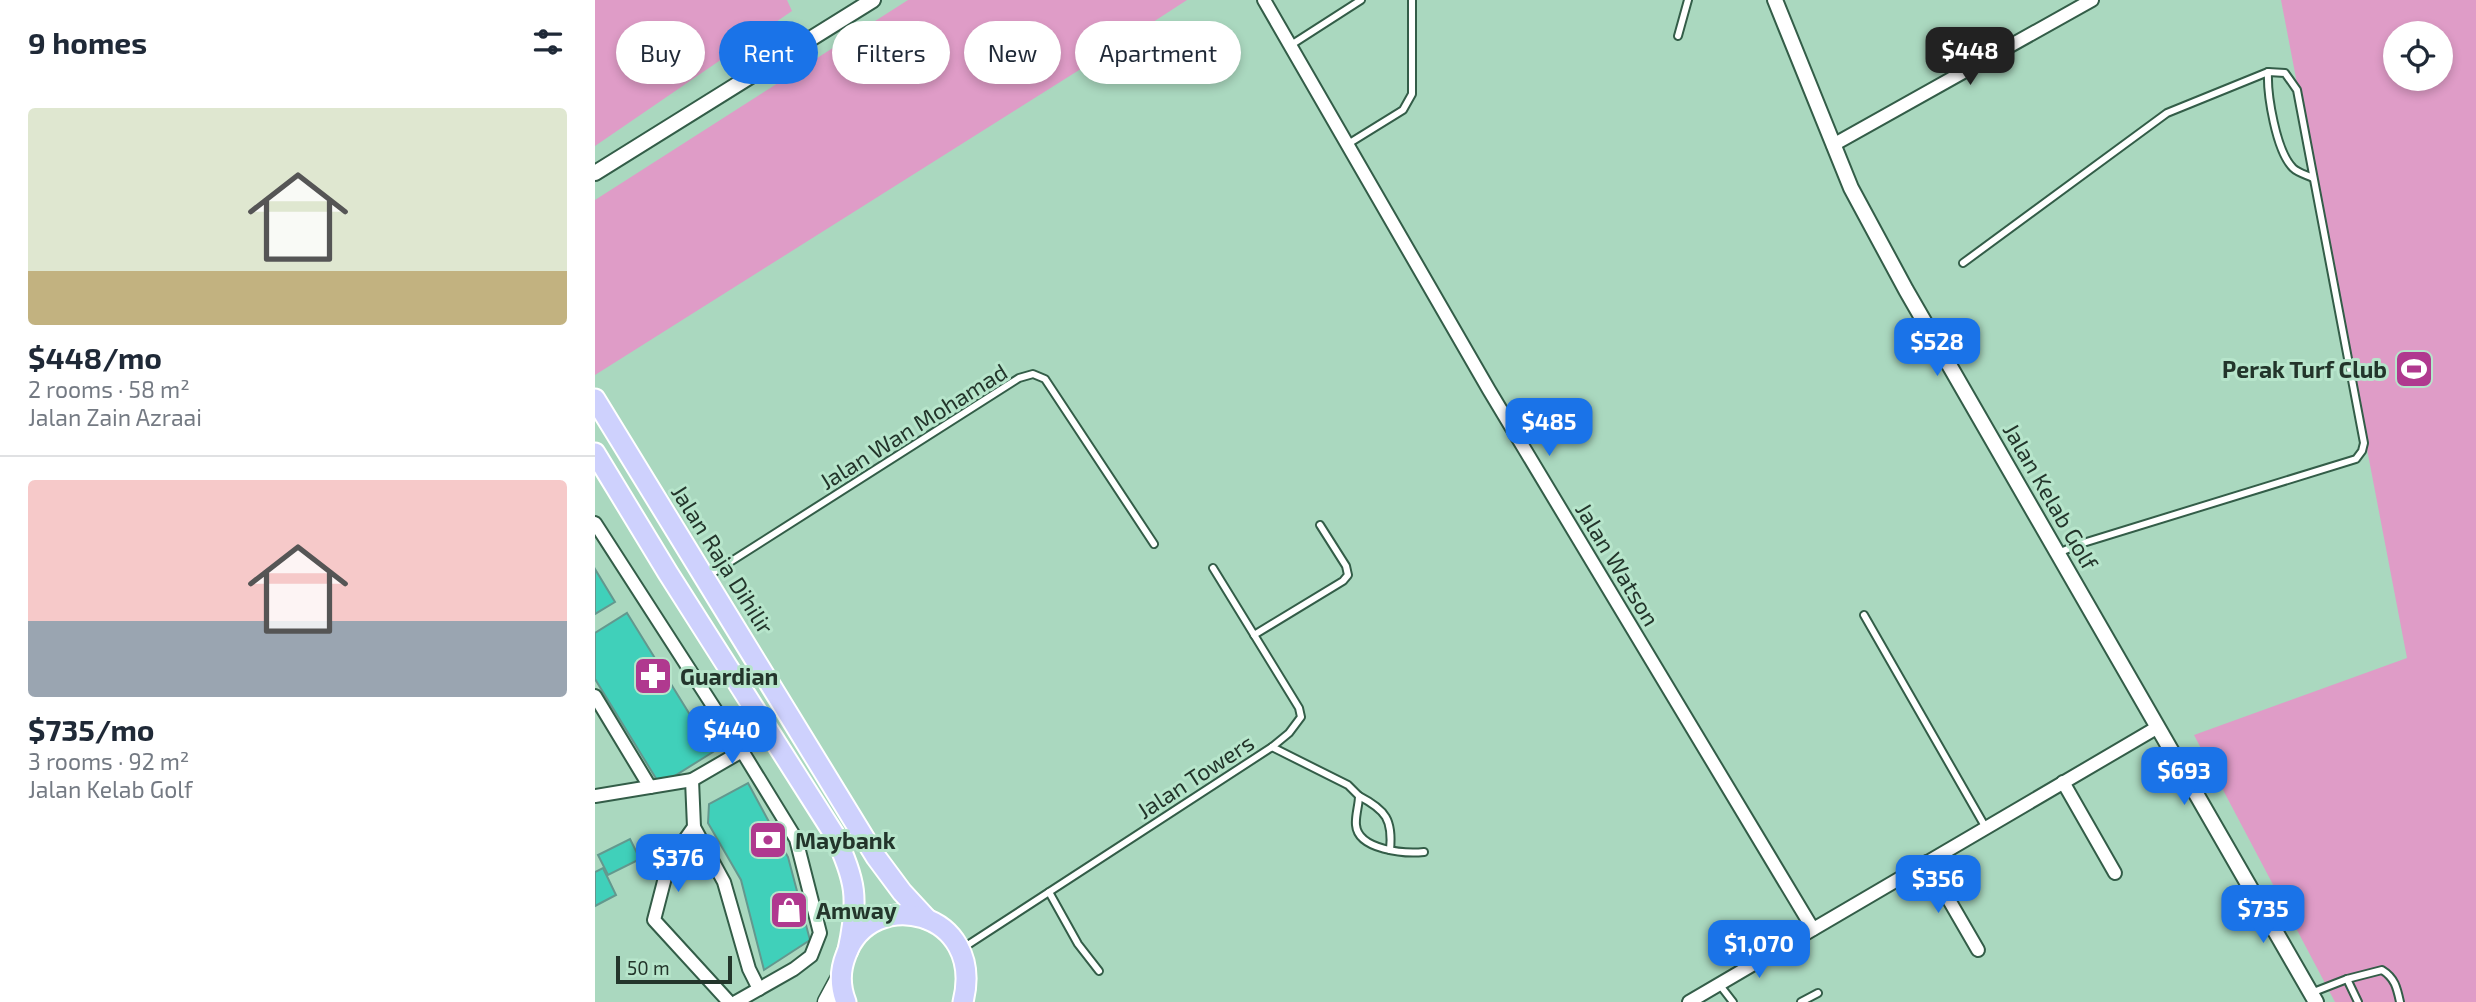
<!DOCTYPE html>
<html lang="en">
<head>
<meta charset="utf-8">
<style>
	:root { --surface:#fff; --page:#f6f6f7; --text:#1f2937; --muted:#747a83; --line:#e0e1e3; --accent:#1a73e8 }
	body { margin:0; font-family:"Exo 2",sans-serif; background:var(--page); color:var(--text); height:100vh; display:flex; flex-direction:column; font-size:26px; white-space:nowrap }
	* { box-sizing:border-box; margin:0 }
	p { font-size:23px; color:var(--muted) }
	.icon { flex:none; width:38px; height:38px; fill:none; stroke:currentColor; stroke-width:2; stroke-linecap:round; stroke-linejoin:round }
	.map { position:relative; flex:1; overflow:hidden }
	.drawer { display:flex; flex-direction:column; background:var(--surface); width:595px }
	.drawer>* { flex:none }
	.banner { position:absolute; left:21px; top:21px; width:665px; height:63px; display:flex; gap:14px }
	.buttons { position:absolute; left:1788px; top:21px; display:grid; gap:14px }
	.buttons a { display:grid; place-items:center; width:70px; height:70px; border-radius:50%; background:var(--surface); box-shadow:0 4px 10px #0003; font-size:35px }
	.scale { position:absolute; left:21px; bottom:18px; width:116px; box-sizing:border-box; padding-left:7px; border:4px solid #23352b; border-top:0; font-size:19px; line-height:24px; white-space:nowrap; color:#23352b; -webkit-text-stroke:5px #b7e5cb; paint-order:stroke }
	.price { position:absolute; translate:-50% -60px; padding:0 16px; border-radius:14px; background:var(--accent); color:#fff; font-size:23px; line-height:46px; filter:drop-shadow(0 2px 4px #0008) }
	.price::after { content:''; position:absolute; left:50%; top:42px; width:21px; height:16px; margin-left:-10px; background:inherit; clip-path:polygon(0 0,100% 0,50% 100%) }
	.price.current { background:#222; color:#fff }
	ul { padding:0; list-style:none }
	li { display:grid; align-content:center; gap:14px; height:371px; padding:0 28px }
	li+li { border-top:2px solid var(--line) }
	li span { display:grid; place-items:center; height:217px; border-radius:7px; color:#555 }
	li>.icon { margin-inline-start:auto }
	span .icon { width:126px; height:126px; fill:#fffc; stroke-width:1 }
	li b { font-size:30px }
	h2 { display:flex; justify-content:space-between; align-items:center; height:84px; padding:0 28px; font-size:30px }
	.tag { padding:0 24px; border-radius:32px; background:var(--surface); box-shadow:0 4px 10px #0003; font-size:24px; line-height:63px }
	.tag.current { background:var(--accent); color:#fff }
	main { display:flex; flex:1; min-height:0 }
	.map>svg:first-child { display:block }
	.green { fill:#df9cc7; fill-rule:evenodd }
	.building { fill:#40d0ba; stroke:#63988e; stroke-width:2 }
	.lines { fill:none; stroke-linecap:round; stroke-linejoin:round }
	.service-casing { stroke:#335d48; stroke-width:10 }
	.minor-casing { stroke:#335d48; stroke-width:16 }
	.tertiary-casing { stroke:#335d48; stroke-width:18 }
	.secondary-casing { stroke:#335d48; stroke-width:21 }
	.primary-casing { stroke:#fff; stroke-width:23 }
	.service { stroke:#fff; stroke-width:6 }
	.minor { stroke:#fff; stroke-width:12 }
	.tertiary { stroke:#fff; stroke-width:14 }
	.secondary { stroke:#fff; stroke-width:18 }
	.primary { stroke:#ced1fd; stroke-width:19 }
	.labels { text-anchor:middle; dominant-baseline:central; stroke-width:6; stroke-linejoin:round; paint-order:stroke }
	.poi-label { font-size:23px; font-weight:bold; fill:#23352b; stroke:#b7e5cb; text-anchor:start }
	.street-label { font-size:23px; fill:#23352b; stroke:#b7e5cb }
</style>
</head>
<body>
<main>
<section class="drawer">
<h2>9 homes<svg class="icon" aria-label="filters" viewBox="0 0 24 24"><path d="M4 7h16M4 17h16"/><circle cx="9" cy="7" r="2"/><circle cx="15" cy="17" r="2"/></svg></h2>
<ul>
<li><span style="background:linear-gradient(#dfe7d0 75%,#c2b280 0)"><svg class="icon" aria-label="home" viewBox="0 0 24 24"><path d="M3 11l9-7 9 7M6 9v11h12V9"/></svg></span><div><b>$448/mo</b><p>2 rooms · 58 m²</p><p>Jalan Zain Azraai</p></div></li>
<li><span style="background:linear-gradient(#f6c9c9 65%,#9aa5b1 0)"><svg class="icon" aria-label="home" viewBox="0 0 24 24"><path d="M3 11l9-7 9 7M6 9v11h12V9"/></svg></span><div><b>$735/mo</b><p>3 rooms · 92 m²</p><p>Jalan Kelab Golf</p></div></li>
</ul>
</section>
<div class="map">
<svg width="1881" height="1002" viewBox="0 0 1881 1002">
	<rect width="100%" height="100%" fill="#aad8bf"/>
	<g class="green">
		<path d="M 0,0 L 192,0 L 197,11 L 0,146 Z"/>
		<path d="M 313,0 L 592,0 L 481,72 L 0,375 L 0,200 Z"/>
		<path d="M 1686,0 L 1881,0 L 1881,1002 L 1740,1002 L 1599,735 L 1812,658 ZM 1801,33 L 1846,33 L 1846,79 L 1801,79 Z"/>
	</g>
	<g class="building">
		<path d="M 0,569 L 20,602 L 0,614 Z"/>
		<path d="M 32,613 L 118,752 L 65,785 L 0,679 L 0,633 Z"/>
		<path d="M 153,783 L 193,857 L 215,940 L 169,970 L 146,880 L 113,823 L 114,804 Z"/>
		<path d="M 35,839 L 45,859 L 13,875 L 3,855 Z"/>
		<path d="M 8,868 L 21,895 L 0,906 L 0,872 Z"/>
	</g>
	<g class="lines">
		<defs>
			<g id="service">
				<path d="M 1083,36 L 1093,0"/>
				<path d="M 696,45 L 766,0"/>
				<path d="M 1673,72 C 1672,95 1681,151 1698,168 C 1703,173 1712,175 1718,178"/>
				<path d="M 753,144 L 808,110 L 817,94 L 817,0"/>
				<path d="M 1368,263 L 1572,113 L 1673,72 L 1690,73 L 1702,90 L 1769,443 L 1767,451 L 1761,459 L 1485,544 L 1463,553"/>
				<path d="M 113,576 L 424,378 L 438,374 L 450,379 L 559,544"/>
				<path d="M 1269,615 L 1391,828"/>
				<path d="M 659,635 L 748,581 L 753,575 L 751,566 L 725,525"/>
				<path d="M 677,747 L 753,785 L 764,796 C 764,805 760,816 761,825 C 763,850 810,854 829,852"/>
				<path d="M 764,796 C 791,810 798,820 795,850"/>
				<path d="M 454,892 L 483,944 L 504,971"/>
				<path d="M 368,948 L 677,747 L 694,733 L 706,717 L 704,708 L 618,568"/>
				<path d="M 1752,979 L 1763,1002"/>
				<path d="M 1124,984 L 1138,1002"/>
				<path d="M 1716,993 L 1752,979 L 1787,970 C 1800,978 1802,988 1805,1002"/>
				<path d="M 1206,1002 L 1223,993"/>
			</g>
			<g id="minor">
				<path d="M 669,0 L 894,390 L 1218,929"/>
				<path d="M 1238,145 L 1497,0"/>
				<path d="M 0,523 L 147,751 L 201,839 L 225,933 L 216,956 L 199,969 L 141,1002"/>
				<path d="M 0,696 L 55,787"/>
				<path d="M 97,780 L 99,827 L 74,862 L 59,920 L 134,1002"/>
				<path d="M 1468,782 L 1520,873"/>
				<path d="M 0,796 L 97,780 L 147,751 L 170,727"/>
				<path d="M 99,827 L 129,882 L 154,969 L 164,989"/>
				<path d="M 1332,862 L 1383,950"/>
				<path d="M 1094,1002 L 1563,727"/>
			</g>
			<g id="tertiary">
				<path d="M 1180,0 L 1256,188 L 1311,290 L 1721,1002"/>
				<path d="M 0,173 L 278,0"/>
			</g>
			<path id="secondary" d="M 232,1002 L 246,976"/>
			<g id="primary">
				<path d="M 0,399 L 281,857 L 307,892 L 332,919"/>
				<path d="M 0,453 L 73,573 L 239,834 C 261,880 264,899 253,950"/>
				<path d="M 251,1002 C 245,987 245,970 251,955 C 276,885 391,910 368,1002"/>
			</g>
		</defs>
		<use href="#service" class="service-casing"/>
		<use href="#minor" class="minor-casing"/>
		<use href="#tertiary" class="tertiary-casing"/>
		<use href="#secondary" class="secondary-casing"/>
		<use href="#primary" class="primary-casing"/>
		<use href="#service" class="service"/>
		<use href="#minor" class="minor"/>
		<use href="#tertiary" class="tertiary"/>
		<use href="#secondary" class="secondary"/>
		<use href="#primary" class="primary"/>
	</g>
	<defs>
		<symbol id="stadium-square" viewBox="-11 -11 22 22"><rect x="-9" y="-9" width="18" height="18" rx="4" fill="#b0398f" stroke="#b7e5cb"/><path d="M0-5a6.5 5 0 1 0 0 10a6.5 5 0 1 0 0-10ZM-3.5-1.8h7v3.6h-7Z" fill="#fff"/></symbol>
		<symbol id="pharmacy-square" viewBox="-11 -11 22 22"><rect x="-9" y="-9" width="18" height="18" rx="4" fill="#b0398f" stroke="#b7e5cb"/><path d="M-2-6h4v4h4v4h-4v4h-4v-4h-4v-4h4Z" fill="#fff"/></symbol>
		<symbol id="bank-square" viewBox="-11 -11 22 22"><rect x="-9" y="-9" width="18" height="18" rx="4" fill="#b0398f" stroke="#b7e5cb"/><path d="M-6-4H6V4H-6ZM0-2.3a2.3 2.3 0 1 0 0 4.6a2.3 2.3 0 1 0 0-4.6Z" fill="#fff"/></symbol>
		<symbol id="shop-square" viewBox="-11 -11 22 22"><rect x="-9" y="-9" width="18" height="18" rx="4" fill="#b0398f" stroke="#b7e5cb"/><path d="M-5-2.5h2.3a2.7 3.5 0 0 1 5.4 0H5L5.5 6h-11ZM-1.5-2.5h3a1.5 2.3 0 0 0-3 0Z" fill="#fff"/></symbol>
	</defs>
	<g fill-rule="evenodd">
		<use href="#stadium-square" x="1797" y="347" width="44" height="44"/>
		<use href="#pharmacy-square" x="36" y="654" width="44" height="44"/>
		<use href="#bank-square" x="151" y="818" width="44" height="44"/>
		<use href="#shop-square" x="172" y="888" width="44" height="44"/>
	</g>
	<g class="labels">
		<g class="poi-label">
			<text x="1792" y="369" text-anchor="end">Perak Turf Club</text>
			<text x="85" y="676">Guardian</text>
			<text x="200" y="840">Maybank</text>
			<text x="221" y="910">Amway</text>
		</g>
		<g class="street-label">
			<text transform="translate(318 426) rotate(-32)">Jalan Wan Mohamad</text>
			<text transform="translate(1456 496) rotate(60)">Jalan Kelab Golf</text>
			<text transform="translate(128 559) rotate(58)">Jalan Raja Dihilir</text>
			<text transform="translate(1023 564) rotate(59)">Jalan Watson</text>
			<text transform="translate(600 776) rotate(-33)">Jalan Towers</text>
		</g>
	</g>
</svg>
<div class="buttons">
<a><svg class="icon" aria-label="locate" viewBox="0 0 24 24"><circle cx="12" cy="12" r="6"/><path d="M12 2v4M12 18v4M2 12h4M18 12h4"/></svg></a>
</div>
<div class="scale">50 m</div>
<b class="price current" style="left:1375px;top:87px">$448</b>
<b class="price" style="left:1342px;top:378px">$528</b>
<b class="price" style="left:954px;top:458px">$485</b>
<b class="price" style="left:137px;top:766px">$440</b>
<b class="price" style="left:1589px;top:807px">$693</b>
<b class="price" style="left:83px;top:894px">$376</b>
<b class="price" style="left:1343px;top:915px">$356</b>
<b class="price" style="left:1668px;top:945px">$735</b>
<b class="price" style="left:1164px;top:980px">$1,070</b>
<div class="banner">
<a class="tag">Buy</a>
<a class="tag current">Rent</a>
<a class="tag">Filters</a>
<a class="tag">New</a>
<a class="tag">Apartment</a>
</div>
</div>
</main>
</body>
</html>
